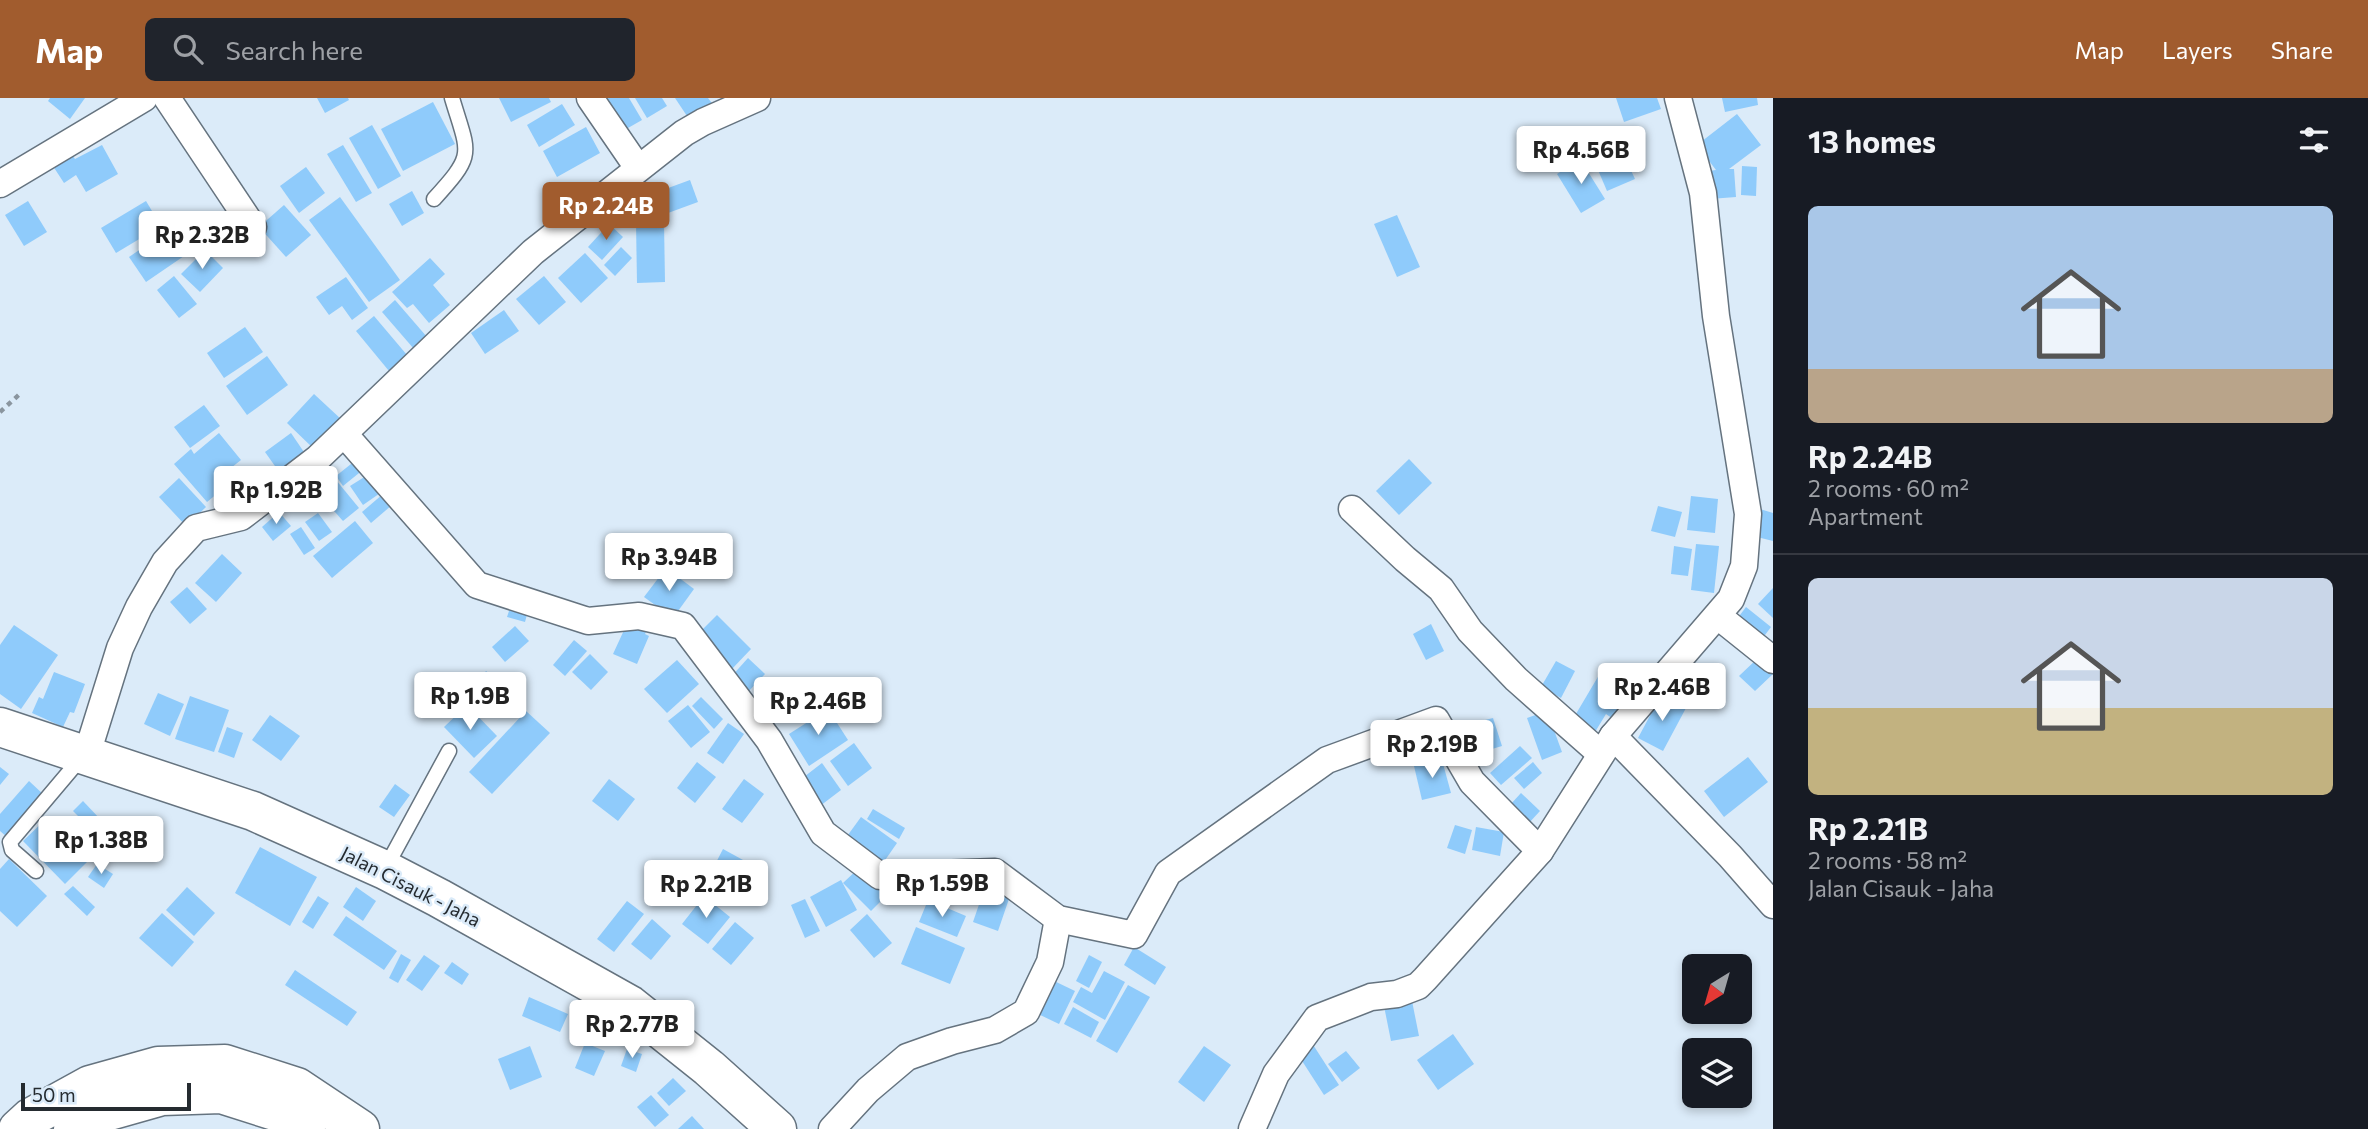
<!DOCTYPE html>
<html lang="en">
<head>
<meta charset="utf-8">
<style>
	:root { --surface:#171b24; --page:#20242c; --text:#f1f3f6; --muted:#9ea1a6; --line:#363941; --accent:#a15c2e }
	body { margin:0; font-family:Commissioner,sans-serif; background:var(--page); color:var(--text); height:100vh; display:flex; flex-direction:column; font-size:26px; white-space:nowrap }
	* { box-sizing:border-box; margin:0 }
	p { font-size:23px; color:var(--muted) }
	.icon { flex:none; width:38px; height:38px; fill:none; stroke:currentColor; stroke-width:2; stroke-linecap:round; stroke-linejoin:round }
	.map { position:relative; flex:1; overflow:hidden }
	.side { display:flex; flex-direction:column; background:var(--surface); width:595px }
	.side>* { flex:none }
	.needle { width:46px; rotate:217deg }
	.fabs { position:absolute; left:1682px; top:856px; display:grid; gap:14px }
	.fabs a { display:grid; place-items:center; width:70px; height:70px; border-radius:10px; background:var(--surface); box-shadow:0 4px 10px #0003; font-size:35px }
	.scale { position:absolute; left:21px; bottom:18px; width:170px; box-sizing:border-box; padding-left:7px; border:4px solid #252b30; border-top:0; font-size:19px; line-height:24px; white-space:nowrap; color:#252b30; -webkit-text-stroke:5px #dbebf9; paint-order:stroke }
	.price { position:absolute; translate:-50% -60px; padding:0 16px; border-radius:7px; background:#fff; color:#222; font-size:23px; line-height:46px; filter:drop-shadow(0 2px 4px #0008) }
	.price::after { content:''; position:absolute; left:50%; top:42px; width:21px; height:16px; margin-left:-10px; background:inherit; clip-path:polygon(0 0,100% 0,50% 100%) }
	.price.selected { background:var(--accent); color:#fff }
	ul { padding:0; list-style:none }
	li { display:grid; align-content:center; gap:14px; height:371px; padding:0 35px }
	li+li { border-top:2px solid var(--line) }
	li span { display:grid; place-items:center; height:217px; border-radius:10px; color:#555 }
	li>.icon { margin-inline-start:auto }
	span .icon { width:126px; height:126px; fill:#fffc; stroke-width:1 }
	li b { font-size:30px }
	h2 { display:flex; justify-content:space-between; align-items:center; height:84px; padding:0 35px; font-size:30px }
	header { display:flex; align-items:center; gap:42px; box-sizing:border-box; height:98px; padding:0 35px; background:var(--accent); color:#fff }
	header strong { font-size:33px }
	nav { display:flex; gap:38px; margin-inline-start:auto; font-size:24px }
	.search { width:490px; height:63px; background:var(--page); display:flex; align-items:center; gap:18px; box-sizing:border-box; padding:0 24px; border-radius:10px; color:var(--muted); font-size:26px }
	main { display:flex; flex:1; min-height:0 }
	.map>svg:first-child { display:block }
	.building { fill:#8fcbfb }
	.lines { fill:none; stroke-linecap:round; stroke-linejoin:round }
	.lane-casing { stroke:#65737f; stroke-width:17 }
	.street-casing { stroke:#65737f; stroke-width:29 }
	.primary-casing { stroke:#65737f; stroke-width:41 }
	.highway-casing { stroke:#65737f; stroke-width:41 }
	.path { stroke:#8a959f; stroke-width:4.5; stroke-dasharray:5 5; stroke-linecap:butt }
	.lane { stroke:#fff; stroke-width:14 }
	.street { stroke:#fff; stroke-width:26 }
	.primary { stroke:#fff; stroke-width:38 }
	.highway { stroke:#fff; stroke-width:38 }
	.labels { text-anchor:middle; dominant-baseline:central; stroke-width:5; stroke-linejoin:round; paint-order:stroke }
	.street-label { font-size:19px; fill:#252b30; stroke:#dbebf9 }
</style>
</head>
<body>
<header>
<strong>Map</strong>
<div class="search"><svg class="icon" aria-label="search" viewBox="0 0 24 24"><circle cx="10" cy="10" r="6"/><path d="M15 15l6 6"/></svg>Search here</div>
<nav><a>Map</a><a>Layers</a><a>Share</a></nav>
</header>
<main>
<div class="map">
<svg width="1773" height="1031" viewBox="0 0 1773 1031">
	<rect width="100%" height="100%" fill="#dbebf9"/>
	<g class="building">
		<path d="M 50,0 L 85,0 L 70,21 L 48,3 Z"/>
		<path d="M 317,0 L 348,0 L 349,2 L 325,15 Z"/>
		<path d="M 499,0 L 549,0 L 551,4 L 511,24 Z"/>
		<path d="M 606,0 L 629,0 L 642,22 L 621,34 Z"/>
		<path d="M 635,0 L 662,0 L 667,8 L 647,20 Z"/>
		<path d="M 675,0 L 708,0 L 714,8 L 691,24 Z"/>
		<path d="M 1616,0 L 1657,0 L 1661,11 L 1624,24 Z"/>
		<path d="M 1722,0 L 1757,0 L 1758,7 L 1725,14 Z"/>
		<path d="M 433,4 L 455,46 L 403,73 L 381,31 Z"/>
		<path d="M 562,6 L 575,27 L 539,49 L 527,27 Z"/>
		<path d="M 1737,16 L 1761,47 L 1729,71 L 1734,71 L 1736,99 L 1710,101 L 1708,73 L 1716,72 L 1697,47 Z"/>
		<path d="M 372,27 L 401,78 L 378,91 L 349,40 Z"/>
		<path d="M 586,29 L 600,55 L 557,79 L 543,53 Z"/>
		<path d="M 102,47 L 118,76 L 86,94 L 76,77 L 64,85 L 51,65 L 69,53 L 75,61 Z"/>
		<path d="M 343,47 L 372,95 L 356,104 L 327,56 Z"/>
		<path d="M 1622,53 L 1635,81 L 1607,93 L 1595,65 Z"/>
		<path d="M 1580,61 L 1605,101 L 1581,115 L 1557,76 Z"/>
		<path d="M 1742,68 L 1757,69 L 1756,98 L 1741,97 Z"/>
		<path d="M 306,69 L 325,95 L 299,115 L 280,88 Z"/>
		<path d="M 690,82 L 698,104 L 668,115 L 660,93 Z"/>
		<path d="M 412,93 L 424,115 L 402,128 L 389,106 Z"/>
		<path d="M 340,99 L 400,182 L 369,204 L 309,122 Z"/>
		<path d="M 28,103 L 47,134 L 24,148 L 5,117 Z"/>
		<path d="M 146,103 L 161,128 L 116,155 L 101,130 Z"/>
		<path d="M 284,107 L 311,137 L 286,159 L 259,129 Z"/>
		<path d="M 1397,117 L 1420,169 L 1397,179 L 1374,126 Z"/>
		<path d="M 636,124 L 664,124 L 665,184 L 637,185 Z"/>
		<path d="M 609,126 L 623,139 L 602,162 L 588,149 Z"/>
		<path d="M 167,133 L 184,158 L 146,184 L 129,159 Z"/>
		<path d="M 621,149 L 632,160 L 615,178 L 604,167 Z"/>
		<path d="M 205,152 L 223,170 L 200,194 L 181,176 Z"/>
		<path d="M 585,155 L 608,180 L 581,205 L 558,180 Z"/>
		<path d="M 430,160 L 445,176 L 433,187 L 450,207 L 429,225 L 413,206 L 407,210 L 392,194 Z"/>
		<path d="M 174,178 L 197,206 L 179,220 L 157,192 Z"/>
		<path d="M 544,178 L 566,204 L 539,227 L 516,201 Z"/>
		<path d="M 346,179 L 368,210 L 352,222 L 342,208 L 329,217 L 316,199 Z"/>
		<path d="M 395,202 L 427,239 L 414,251 L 382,214 Z"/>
		<path d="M 504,212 L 519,233 L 485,256 L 471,235 Z"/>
		<path d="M 374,218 L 407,257 L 389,273 L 356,233 Z"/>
		<path d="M 245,229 L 263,254 L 224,280 L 207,255 Z"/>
		<path d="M 267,258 L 288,287 L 247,317 L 226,288 Z"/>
		<path d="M 314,296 L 342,322 L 314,351 L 287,325 Z"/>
		<path d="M 204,307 L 220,328 L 190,350 L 174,329 Z"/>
		<path d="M 219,335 L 241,362 L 217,381 L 224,390 L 207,404 L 174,366 L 191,351 L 194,356 Z"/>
		<path d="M 291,335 L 308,360 L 282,378 L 265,354 Z"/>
		<path d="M 1409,361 L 1432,385 L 1399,417 L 1376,393 Z"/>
		<path d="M 356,362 L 364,371 L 343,388 L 336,378 Z"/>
		<path d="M 374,373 L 386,391 L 363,407 L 350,388 Z"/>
		<path d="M 179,380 L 206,409 L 186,428 L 159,399 Z"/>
		<path d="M 336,382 L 359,410 L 343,423 L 319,396 Z"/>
		<path d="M 383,396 L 392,407 L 371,425 L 362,414 Z"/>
		<path d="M 1691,398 L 1718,401 L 1715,435 L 1687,432 Z"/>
		<path d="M 1658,408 L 1682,414 L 1675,439 L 1651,433 Z"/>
		<path d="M 1760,411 L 1773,415 L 1773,443 L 1753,438 Z"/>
		<path d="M 279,414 L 291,428 L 273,443 L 262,429 Z"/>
		<path d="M 318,415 L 332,434 L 319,443 L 305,424 Z"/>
		<path d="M 355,423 L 373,445 L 332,480 L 313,458 Z"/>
		<path d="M 301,429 L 315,450 L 304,457 L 290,436 Z"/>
		<path d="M 1696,446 L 1719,448 L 1714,495 L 1691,492 Z"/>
		<path d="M 1674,448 L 1692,451 L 1688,478 L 1671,476 Z"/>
		<path d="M 222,456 L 242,475 L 216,504 L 195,485 Z"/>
		<path d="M 666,470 L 694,491 L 673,520 L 644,499 Z"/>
		<path d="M 187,489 L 207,511 L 190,526 L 170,504 Z"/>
		<path d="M 1773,490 L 1773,520 L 1758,506 Z"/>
		<path d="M 512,504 L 529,509 L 525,524 L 507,519 Z"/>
		<path d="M 1746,509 L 1771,529 L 1759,545 L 1734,525 Z"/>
		<path d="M 717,517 L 751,551 L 731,572 L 696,538 Z"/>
		<path d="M 633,523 L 648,529 L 645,536 L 649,538 L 637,566 L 613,556 L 625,530 L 629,532 Z"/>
		<path d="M 1431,526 L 1444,553 L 1426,562 L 1413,536 Z"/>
		<path d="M 14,527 L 58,557 L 21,611 L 0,596 L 0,547 Z"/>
		<path d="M 515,528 L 529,543 L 505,564 L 492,549 Z"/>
		<path d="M 574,542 L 587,553 L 565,578 L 553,567 Z"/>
		<path d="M 590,556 L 608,574 L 591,592 L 572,574 Z"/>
		<path d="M 748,560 L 765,576 L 747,595 L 730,580 Z"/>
		<path d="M 1758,560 L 1773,576 L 1755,593 L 1739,578 Z"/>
		<path d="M 677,562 L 699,586 L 667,615 L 644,591 Z"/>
		<path d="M 1556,563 L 1575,573 L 1561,600 L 1541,589 Z"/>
		<path d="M 1602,572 L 1635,592 L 1616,623 L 1606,616 L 1592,639 L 1570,626 Z"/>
		<path d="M 486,573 L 503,587 L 484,610 L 467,597 Z"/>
		<path d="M 54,574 L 85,586 L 74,615 L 70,614 L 63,629 L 32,615 L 39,599 L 43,601 Z"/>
		<path d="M 158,595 L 184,606 L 170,638 L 144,626 Z"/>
		<path d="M 1661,597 L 1686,610 L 1663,653 L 1638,640 Z"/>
		<path d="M 190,598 L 229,612 L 214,654 L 175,641 Z"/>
		<path d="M 701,599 L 723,621 L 714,631 L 692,608 Z"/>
		<path d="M 467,607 L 497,638 L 474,660 L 444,629 Z"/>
		<path d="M 688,607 L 710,634 L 691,650 L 668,623 Z"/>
		<path d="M 828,611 L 848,642 L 809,668 L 789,636 Z"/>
		<path d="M 526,613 L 550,635 L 492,696 L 469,674 Z"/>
		<path d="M 1547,613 L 1562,654 L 1542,662 L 1527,620 Z"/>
		<path d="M 270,617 L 300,638 L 281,663 L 252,642 Z"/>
		<path d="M 1493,620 L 1502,648 L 1482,654 L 1473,625 Z"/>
		<path d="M 728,625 L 744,636 L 723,666 L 707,655 Z"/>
		<path d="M 227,629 L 243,635 L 234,660 L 218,654 Z"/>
		<path d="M 1432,635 L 1438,657 L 1413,664 L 1407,642 Z"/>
		<path d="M 854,645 L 872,670 L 848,688 L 830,663 Z"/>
		<path d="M 1520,648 L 1532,660 L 1501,687 L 1490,675 Z"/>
		<path d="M 1748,659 L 1768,684 L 1724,719 L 1704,693 Z"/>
		<path d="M 1442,662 L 1451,695 L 1422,702 L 1414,668 Z"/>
		<path d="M 697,664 L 716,679 L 695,705 L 677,690 Z"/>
		<path d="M 1533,664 L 1542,675 L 1524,691 L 1514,680 Z"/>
		<path d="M 822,665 L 841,692 L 820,708 L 800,682 Z"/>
		<path d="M 0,669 L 9,676 L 0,687 Z"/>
		<path d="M 609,681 L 635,701 L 618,723 L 592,703 Z"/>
		<path d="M 744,681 L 764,696 L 742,725 L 722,711 Z"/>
		<path d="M 29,683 L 44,697 L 7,739 L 0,733 L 0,716 Z"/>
		<path d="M 395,686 L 410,697 L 394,719 L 379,709 Z"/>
		<path d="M 1521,695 L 1540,713 L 1528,726 L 1509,708 Z"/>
		<path d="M 83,703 L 101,722 L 92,732 L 73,713 Z"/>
		<path d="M 873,711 L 905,730 L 899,741 L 867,721 Z"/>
		<path d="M 48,719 L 90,761 L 65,786 L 23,743 Z"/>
		<path d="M 861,719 L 897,745 L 881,768 L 845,741 Z"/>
		<path d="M 1455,727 L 1472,732 L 1465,756 L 1447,750 Z"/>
		<path d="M 1476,729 L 1504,734 L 1500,758 L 1472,752 Z"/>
		<path d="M 260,749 L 317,779 L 290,828 L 235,795 Z"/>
		<path d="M 723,751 L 743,762 L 726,794 L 706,784 Z"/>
		<path d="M 9,761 L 47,798 L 17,829 L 0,813 L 0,771 Z"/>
		<path d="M 97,766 L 113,776 L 104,790 L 88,779 Z"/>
		<path d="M 860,769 L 887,797 L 871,813 L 843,785 Z"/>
		<path d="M 841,782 L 857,812 L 826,829 L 810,799 Z"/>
		<path d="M 986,786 L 1011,795 L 998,833 L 973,824 Z"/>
		<path d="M 73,788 L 95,809 L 87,818 L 64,796 Z"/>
		<path d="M 187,789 L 215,815 L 194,838 L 166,812 Z"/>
		<path d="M 356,789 L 376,803 L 363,823 L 343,809 Z"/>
		<path d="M 318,798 L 329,805 L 313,831 L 302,824 Z"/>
		<path d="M 704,798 L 730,819 L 708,846 L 682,826 Z"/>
		<path d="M 805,801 L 820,833 L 805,840 L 791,807 Z"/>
		<path d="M 928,802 L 966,818 L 957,839 L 919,824 Z"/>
		<path d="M 627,803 L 644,816 L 614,854 L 597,841 Z"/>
		<path d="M 162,815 L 194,844 L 172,869 L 139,840 Z"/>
		<path d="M 867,816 L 892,845 L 874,860 L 850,832 Z"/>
		<path d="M 346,818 L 397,853 L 384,872 L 333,837 Z"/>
		<path d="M 652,821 L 671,838 L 651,862 L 631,846 Z"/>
		<path d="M 735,824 L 754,840 L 731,867 L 712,851 Z"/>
		<path d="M 916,829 L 965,850 L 950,886 L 901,866 Z"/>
		<path d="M 1134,849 L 1166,869 L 1155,887 L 1124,867 Z"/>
		<path d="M 401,856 L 411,862 L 398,885 L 389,880 Z"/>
		<path d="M 424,857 L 440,868 L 422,893 L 406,882 Z"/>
		<path d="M 1089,857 L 1102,864 L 1089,890 L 1076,883 Z"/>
		<path d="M 452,864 L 469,876 L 462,887 L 444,875 Z"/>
		<path d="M 295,872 L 357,914 L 347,928 L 285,887 Z"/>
		<path d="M 1104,873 L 1125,884 L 1105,922 L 1073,904 L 1081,889 L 1092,895 Z"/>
		<path d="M 1050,881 L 1075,893 L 1059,926 L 1034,914 Z"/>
		<path d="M 1128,887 L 1150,899 L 1117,955 L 1096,943 Z"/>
		<path d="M 529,899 L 568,916 L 560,934 L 522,918 Z"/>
		<path d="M 1412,903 L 1419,938 L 1391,943 L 1384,908 Z"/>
		<path d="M 1073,909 L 1099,924 L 1091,940 L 1064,926 Z"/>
		<path d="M 601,919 L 619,928 L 609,947 L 591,938 Z"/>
		<path d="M 1453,936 L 1474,966 L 1438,992 L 1417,962 Z"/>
		<path d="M 1310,942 L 1339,987 L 1324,997 L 1295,952 Z"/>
		<path d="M 585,945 L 605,953 L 594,978 L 575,970 Z"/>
		<path d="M 530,948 L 542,979 L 510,992 L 498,961 Z"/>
		<path d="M 1204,948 L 1231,967 L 1204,1004 L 1178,984 Z"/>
		<path d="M 627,951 L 642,956 L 636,974 L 621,968 Z"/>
		<path d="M 1346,953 L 1360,970 L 1342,984 L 1328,966 Z"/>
		<path d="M 673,980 L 686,993 L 669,1008 L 657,995 Z"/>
		<path d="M 651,997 L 669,1017 L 655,1029 L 637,1009 Z"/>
		<path d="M 692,1018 L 704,1031 L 678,1031 Z"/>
	</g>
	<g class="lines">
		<defs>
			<g id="lane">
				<path d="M 434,101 C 476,55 469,57 452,0"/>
				<path d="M 385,771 L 449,653"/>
				<path d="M 36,773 L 12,752 L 10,744 L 81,660"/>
			</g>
			<g id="street">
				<path d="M 167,0 L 253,129"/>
				<path d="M 590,0 L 638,70"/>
				<path d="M 0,86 L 144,0"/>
				<path d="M 345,337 L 477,487 L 588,523 L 639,518 L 683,528 L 769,642 L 823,735 L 880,778 L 995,774 L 1058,821 L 1134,837 L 1168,775 L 1327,662 L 1436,622 L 1472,684 L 1540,753"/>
				<path d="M 1352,411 L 1405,461 L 1441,491 L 1470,533 L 1516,581 L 1601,656"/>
				<path d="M 1718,518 L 1773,562"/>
				<path d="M 1613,638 L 1730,758 L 1773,807"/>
				<path d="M 86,659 L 120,550 L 139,509 L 165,464 L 196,430 L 241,419 L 318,360 L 533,154 L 684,35 L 703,24 L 757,0"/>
				<path d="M 832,1031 L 868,992 L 907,959 L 952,943 L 995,932 L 1026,914 L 1050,864 L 1058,821"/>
				<path d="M 1252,1031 L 1276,976 L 1317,920 L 1371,899 L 1397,896 L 1418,888 L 1425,881 L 1540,753 L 1613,638 L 1731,501 L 1744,468 L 1748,416 L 1716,218 L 1703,95 L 1678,0"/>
			</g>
			<path id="primary" d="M 0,629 L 253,713 L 385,772 L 439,800 L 630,907 L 709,970 L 777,1031"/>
			<g id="highway">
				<path d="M 18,1031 L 30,1020 L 90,987 L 158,968 L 225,966 L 297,989 L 360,1031"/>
				<path d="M 73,1031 L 102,1015 L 162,998 L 221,996 L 284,1016 L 306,1031"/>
			</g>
		</defs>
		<use href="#lane" class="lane-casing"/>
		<use href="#street" class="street-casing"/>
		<use href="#primary" class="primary-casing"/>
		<use href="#highway" class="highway-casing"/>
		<path class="path" d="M 0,314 L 22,294"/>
		<use href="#lane" class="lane"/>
		<use href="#street" class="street"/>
		<use href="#primary" class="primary"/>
		<use href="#highway" class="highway"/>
	</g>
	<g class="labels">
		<g class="street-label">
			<text transform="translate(411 788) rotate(27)">Jalan Cisauk - Jaha</text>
		</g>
	</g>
</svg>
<div class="fabs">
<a><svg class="needle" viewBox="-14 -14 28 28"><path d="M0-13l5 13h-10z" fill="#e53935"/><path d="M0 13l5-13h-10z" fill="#9ea1a6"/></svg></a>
<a><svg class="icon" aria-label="layers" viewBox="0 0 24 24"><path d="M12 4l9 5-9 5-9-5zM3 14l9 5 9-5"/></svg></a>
</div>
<div class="scale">50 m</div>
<b class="price" style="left:1581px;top:88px">Rp 4.56B</b>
<b class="price selected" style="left:606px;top:144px">Rp 2.24B</b>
<b class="price" style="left:202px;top:173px">Rp 2.32B</b>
<b class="price" style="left:276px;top:428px">Rp 1.92B</b>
<b class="price" style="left:669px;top:495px">Rp 3.94B</b>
<b class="price" style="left:1662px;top:625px">Rp 2.46B</b>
<b class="price" style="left:470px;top:634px">Rp 1.9B</b>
<b class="price" style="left:818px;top:639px">Rp 2.46B</b>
<b class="price" style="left:1432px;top:682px">Rp 2.19B</b>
<b class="price" style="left:101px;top:778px">Rp 1.38B</b>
<b class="price" style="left:942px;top:821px">Rp 1.59B</b>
<b class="price" style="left:706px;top:822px">Rp 2.21B</b>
<b class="price" style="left:632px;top:962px">Rp 2.77B</b>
</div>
<section class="side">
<h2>13 homes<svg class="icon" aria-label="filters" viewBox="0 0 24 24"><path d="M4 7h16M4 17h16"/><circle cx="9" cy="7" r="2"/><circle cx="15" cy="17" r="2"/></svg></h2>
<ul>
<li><span style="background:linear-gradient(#a9c7e8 75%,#b9a48a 0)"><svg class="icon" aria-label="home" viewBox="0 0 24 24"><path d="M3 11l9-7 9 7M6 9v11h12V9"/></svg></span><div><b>Rp 2.24B</b><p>2 rooms · 60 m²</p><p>Apartment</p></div></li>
<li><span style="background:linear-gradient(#c9d6e8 60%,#c2b280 0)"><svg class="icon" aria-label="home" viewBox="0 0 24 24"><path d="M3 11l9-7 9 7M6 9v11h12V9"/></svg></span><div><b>Rp 2.21B</b><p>2 rooms · 58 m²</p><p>Jalan Cisauk - Jaha</p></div></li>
</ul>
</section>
</main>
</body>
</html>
